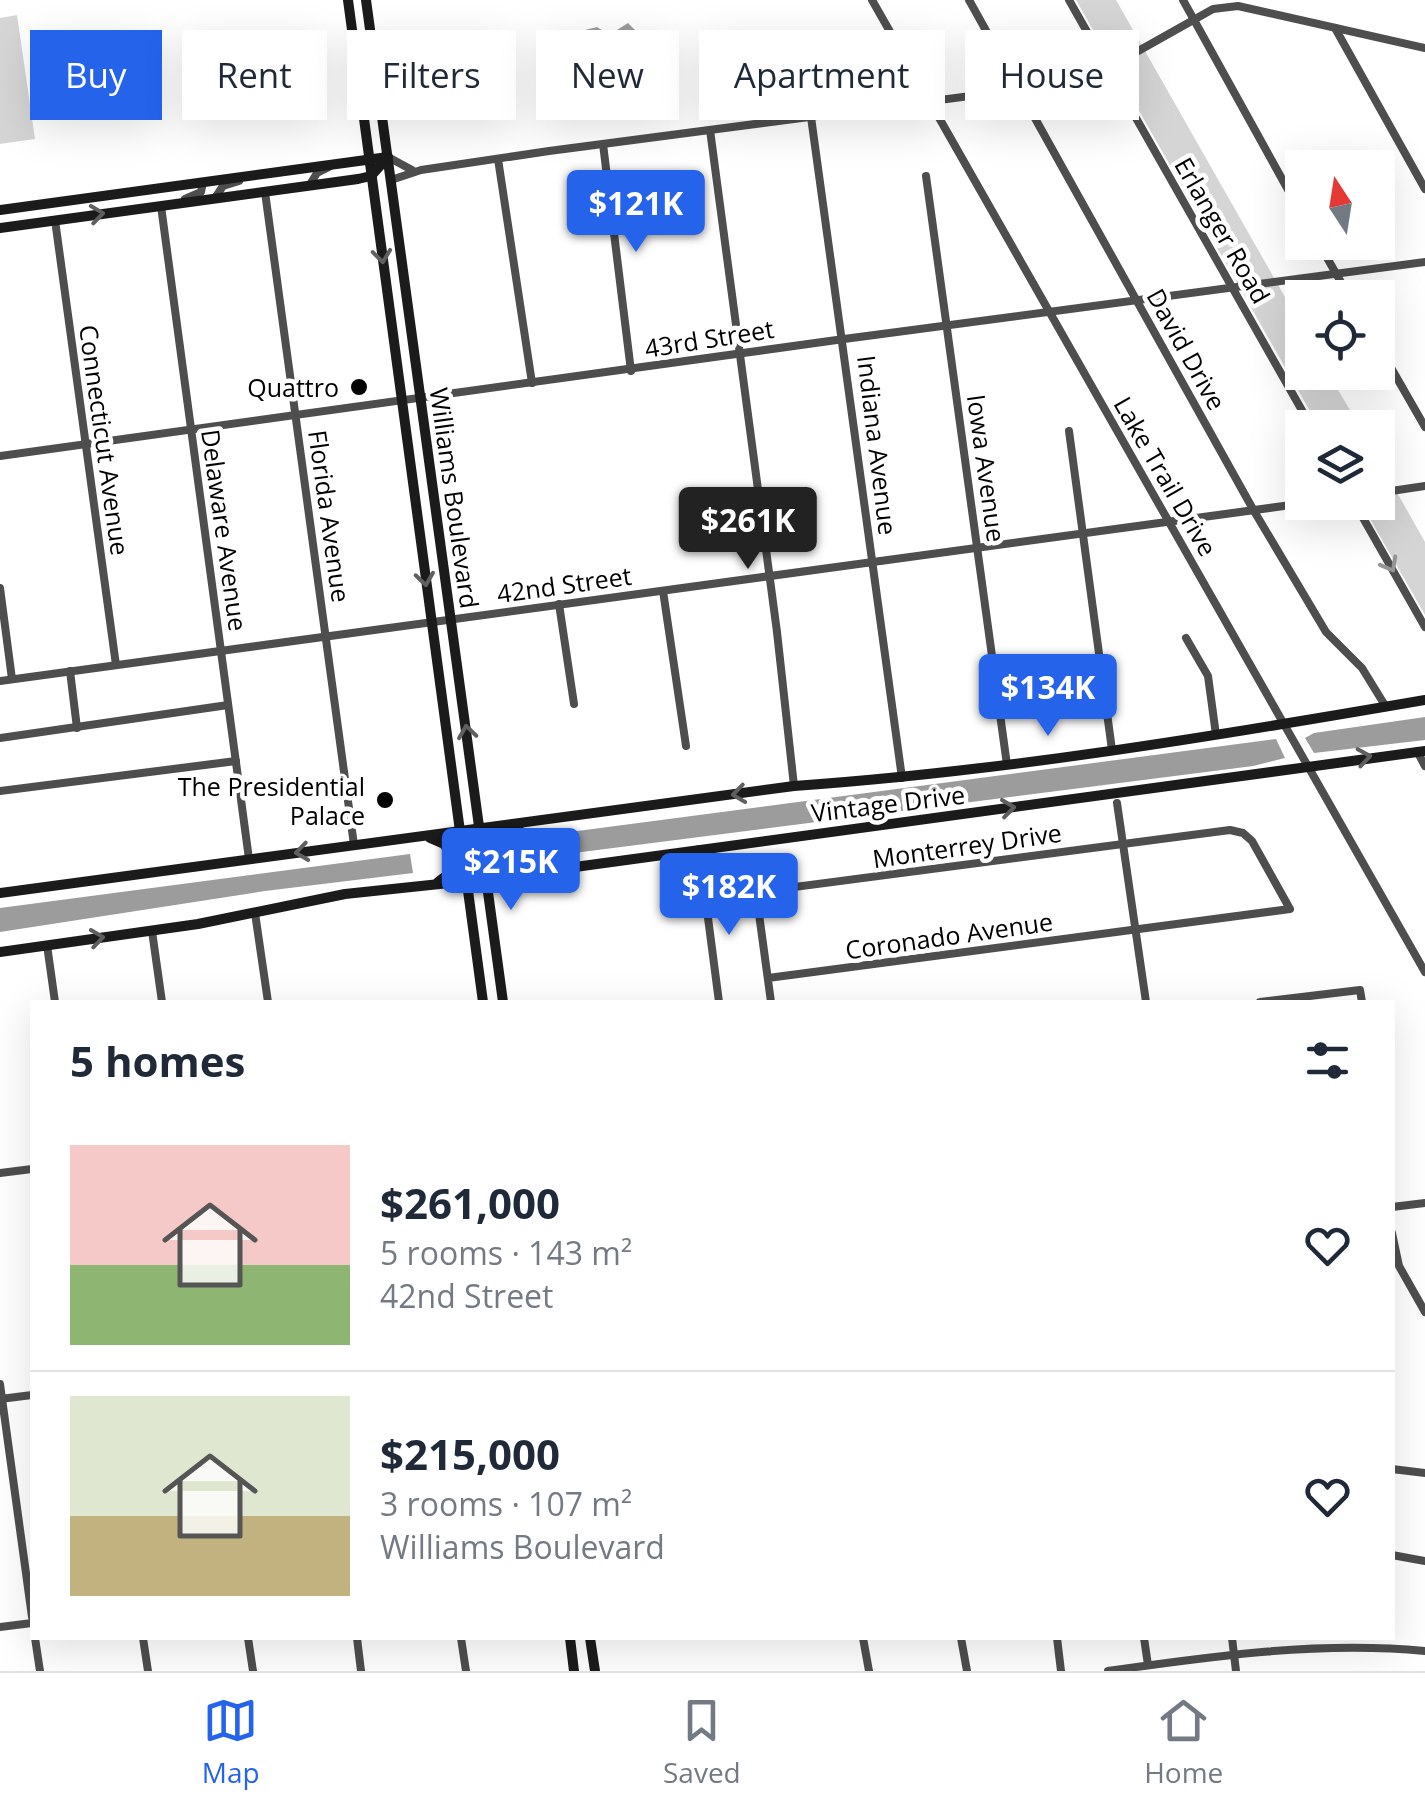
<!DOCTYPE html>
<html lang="en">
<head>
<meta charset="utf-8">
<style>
	:root { --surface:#fff; --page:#f6f6f7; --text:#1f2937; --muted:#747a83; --line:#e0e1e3; --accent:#2563eb }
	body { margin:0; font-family:"Open Sans",sans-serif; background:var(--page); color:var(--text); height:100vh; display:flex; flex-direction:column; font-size:38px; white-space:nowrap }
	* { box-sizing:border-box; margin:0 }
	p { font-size:32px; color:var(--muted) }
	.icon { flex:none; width:55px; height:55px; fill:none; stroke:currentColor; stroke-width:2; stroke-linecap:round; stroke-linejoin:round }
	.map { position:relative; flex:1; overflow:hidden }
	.drawer { position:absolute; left:30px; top:1000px; width:1365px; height:640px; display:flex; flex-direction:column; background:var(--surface); border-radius:0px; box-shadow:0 10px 40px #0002 }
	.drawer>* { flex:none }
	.banner { position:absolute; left:30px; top:30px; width:1365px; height:90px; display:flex; gap:20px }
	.needle { width:65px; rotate:348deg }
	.tools { position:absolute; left:1285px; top:150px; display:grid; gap:20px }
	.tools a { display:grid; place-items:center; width:110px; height:110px; border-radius:0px; background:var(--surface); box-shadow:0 10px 40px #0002; font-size:50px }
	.price { position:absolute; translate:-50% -85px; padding:0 22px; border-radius:10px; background:var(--accent); color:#fff; font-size:32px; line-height:65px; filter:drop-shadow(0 2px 5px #0008) }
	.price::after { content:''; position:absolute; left:50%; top:60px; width:30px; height:22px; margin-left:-15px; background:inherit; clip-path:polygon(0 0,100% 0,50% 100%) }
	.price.selected { background:#222; color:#fff }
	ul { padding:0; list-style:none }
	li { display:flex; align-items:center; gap:30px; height:250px; padding:0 40px }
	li+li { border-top:2px solid var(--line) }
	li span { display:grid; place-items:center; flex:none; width:280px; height:200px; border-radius:0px; color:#555 }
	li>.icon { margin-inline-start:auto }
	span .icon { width:120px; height:120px; fill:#fffc; stroke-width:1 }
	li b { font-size:42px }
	h2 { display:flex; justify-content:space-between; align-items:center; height:120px; padding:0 40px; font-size:42px }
	.chip { padding:0 35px; border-radius:0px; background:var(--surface); box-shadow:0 10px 40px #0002; font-size:35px; line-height:90px }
	.chip.selected { background:var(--accent); color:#fff }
	.tab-bar { display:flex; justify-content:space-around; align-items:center; height:140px; border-top:2px solid var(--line); background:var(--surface); font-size:28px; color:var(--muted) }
	.tab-bar a { display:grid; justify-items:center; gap:5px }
	.tab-bar .selected { color:var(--accent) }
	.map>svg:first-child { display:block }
	.green { fill:#d5d5d5 }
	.water { fill:#9c9c9c }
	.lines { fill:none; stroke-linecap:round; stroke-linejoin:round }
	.street { stroke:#4e4e4e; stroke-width:8 }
	.secondary { stroke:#1b1b1b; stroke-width:10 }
	.oneway { stroke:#5f5f5f }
	.oneway2 { stroke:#959595 }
	.poi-dot { fill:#000; stroke:#fff; stroke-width:4 }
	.labels { text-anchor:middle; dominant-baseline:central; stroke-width:9; stroke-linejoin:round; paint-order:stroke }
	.street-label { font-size:25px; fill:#000; stroke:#fff }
	.poi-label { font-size:25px; fill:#000; stroke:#fff; text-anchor:end }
</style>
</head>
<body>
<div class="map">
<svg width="1425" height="1671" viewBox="0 0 1425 1671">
	<rect width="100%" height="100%" fill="#fff"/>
	<g class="green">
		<path d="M 1076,0 L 1116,0 L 1302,327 L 1302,372 L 1328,373 L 1360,427 L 1319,427 Z"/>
		<path d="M 17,15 L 35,139 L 0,144 L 0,18 Z"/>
		<path d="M 1378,459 L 1425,542 L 1425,615 L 1361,503 L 1378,502 Z"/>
	</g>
	<g class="water">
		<path d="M 628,23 L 639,34 L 634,44 L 642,79 L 638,89 L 624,95 L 605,90 L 593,101 L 586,96 L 585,75 L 591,66 L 577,53 L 577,32 L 597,27 L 609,35 Z"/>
		<path d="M 1425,717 L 1425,740 L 1314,753 L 1305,738 L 1314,733 Z"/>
		<path d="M 1276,739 L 1285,758 L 1253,766 L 527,859 L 524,838 Z"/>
		<path d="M 410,854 L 413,873 L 265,891 L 0,932 L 0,908 Z"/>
	</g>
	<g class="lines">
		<g class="street">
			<path d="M 872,0 L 1425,972"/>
			<path d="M 969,0 L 1254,511 L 1326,632 L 1362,668 L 1386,707"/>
			<path d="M 1069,0 L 1312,428"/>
			<path d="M 1183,0 L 1302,215"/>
			<path d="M 1335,28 L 1425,189"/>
			<path d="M 811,117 L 902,778"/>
			<path d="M 710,130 L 777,632 L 794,786"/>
			<path d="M 603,144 L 631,371"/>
			<path d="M 388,157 L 412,170"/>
			<path d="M 498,159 L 532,383"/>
			<path d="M 926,176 L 1007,765"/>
			<path d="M 391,180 L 421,170 L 549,151 L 1100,79 L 1111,75 L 1113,66 L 1124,59 L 1213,9 L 1238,6 L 1425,48"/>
			<path d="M 309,186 L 317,173 L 329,167"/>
			<path d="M 265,192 L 354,845"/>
			<path d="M 215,198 L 223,186 L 239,181"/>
			<path d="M 185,199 L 201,192 L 203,182"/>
			<path d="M 161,206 L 249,859"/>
			<path d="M 55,220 L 116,665"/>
			<path d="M 1318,242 L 1350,298"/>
			<path d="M 1378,345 L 1425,427"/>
			<path d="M 1069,431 L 1112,750"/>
			<path d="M 0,456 L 844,339 L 1425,262"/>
			<path d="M 1378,493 L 1425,486"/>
			<path d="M 1354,502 L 1425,627"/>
			<path d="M 0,588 L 12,679"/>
			<path d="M 663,591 L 686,746"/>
			<path d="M 559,604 L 574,704"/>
			<path d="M 1186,638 L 1208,676 L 1216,735"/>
			<path d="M 70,671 L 77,728"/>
			<path d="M 0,681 L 1313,502"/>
			<path d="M 0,738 L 228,705"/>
			<path d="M 1417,751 L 1425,766"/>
			<path d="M 0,791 L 236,761"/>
			<path d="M 1117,803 L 1146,1002"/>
			<path d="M 699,849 L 719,1002"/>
			<path d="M 255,913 L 268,1002"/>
			<path d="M 152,931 L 162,1002"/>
			<path d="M 47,945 L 55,1002"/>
			<path d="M 768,978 L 1290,909 L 1252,841 L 1243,833 L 1230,830 L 756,892 L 771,1002"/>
			<path d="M 1260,1002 L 1360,990 L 1362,1002"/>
			<path d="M 0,1173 L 32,1169"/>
			<path d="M 1392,1207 L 1425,1203"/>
			<path d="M 1392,1233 L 1399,1266 L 1425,1312"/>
			<path d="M 0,1384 L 32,1617"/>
			<path d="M 0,1399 L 32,1395"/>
			<path d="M 1392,1469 L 1425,1473"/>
			<path d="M 1392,1555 L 1425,1561"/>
			<path d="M 0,1627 L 32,1623"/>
			<path d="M 35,1638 L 40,1671"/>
			<path d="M 143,1638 L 148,1671"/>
			<path d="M 248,1638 L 253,1671"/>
			<path d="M 357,1638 L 361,1671"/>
			<path d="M 461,1638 L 466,1671"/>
			<path d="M 863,1638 L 869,1671"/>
			<path d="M 961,1638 L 967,1671"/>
			<path d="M 1057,1638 L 1061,1671"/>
			<path d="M 1144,1638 L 1148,1665"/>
			<path d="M 1232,1638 L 1236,1671"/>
			<path d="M 1108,1671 C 1214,1656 1318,1641 1425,1651"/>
		</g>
		<g class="secondary">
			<path d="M 348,0 L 483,1002"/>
			<path d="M 366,0 L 503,1002"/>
			<path d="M 0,210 L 388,157"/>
			<path d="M 0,228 L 358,179 L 371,176 L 387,158"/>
			<path d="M 520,824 L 503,838 L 501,851 L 508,864 L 523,873"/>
			<path d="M 430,838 L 444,844 L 452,856 L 450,873 L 438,882"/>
			<path d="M 0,893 L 794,786 C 1006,771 1216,736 1425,700"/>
			<path d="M 0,952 L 198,924 L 345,894 L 487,879 L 1425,751"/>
			<path d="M 570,1638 L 574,1671"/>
			<path d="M 590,1638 L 595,1671"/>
		</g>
	</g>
	<defs><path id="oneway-chevron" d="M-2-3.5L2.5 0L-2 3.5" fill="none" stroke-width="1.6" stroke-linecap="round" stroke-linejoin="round" transform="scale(2.5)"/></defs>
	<g class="oneway">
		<use href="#oneway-chevron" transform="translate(97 214) rotate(-8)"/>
		<use href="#oneway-chevron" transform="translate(382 256) rotate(83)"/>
		<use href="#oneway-chevron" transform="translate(425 579) rotate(82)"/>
		<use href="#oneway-chevron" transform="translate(467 732) rotate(-98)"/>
		<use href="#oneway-chevron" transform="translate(1364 757) rotate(-9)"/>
		<use href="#oneway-chevron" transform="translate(739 794) rotate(172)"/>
		<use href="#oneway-chevron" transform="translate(1008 808) rotate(-7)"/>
		<use href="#oneway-chevron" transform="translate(302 852) rotate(172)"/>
		<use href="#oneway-chevron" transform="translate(97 938) rotate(-8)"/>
	</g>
	<use class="oneway2" href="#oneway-chevron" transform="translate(1390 565) rotate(61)"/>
	<g class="poi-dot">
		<circle cx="359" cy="387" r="10"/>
		<circle cx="385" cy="800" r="10"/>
	</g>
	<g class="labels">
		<g class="street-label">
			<text transform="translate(1223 230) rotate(60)">Erlanger Road</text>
			<text transform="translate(709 338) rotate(-9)">43rd Street</text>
			<text transform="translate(1187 349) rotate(61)">David Drive</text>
			<text transform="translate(105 440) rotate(82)">Connecticut Avenue</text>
			<text transform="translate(878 445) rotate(83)">Indiana Avenue</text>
			<text transform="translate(987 468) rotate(82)">Iowa Avenue</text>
			<text transform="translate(1166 476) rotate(60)">Lake Trail Drive</text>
			<text transform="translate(455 498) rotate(82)">Williams Boulevard</text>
			<text transform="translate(330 516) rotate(82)">Florida Avenue</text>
			<text transform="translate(225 530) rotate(82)">Delaware Avenue</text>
			<text transform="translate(564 584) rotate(-8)">42nd Street</text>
			<text transform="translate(888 803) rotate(-7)">Vintage Drive</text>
			<text transform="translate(967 845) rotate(-8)">Monterrey Drive</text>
			<text transform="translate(949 935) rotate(-8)">Coronado Avenue</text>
		</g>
		<g class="poi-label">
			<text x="339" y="387">Quattro</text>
			<text x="365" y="786">The Presidential<tspan x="365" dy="29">Palace</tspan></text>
		</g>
	</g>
</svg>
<div class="tools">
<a><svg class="needle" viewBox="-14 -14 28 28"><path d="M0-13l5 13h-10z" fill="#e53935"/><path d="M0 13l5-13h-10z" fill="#747a83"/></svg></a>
<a><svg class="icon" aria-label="locate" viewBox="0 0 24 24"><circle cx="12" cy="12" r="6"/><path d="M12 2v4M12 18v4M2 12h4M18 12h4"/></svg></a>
<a><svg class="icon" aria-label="layers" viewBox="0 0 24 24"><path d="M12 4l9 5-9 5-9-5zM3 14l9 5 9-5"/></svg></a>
</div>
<b class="price" style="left:636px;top:255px">$121K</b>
<b class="price selected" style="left:748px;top:572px">$261K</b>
<b class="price" style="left:1048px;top:739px">$134K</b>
<b class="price" style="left:511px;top:913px">$215K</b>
<b class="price" style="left:729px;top:938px">$182K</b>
<div class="banner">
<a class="chip selected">Buy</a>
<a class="chip">Rent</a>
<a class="chip">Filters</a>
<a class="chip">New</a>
<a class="chip">Apartment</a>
<a class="chip">House</a>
</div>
<section class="drawer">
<h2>5 homes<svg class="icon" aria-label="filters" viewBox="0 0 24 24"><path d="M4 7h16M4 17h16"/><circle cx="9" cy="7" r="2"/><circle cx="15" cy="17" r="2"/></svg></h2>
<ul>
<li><span style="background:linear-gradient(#f6c9c9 60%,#8fb573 0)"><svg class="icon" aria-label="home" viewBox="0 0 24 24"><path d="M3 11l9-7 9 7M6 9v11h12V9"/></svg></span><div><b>$261,000</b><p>5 rooms · 143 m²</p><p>42nd Street</p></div><svg class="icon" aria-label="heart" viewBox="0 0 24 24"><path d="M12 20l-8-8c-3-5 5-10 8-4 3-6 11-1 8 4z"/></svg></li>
<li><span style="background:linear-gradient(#dfe7d0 60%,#c2b280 0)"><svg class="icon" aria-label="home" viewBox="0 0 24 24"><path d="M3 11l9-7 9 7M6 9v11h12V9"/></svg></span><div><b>$215,000</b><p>3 rooms · 107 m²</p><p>Williams Boulevard</p></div><svg class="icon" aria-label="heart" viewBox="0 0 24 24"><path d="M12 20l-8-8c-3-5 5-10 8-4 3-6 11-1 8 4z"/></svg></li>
</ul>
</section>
</div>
<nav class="tab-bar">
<a class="selected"><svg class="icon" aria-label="map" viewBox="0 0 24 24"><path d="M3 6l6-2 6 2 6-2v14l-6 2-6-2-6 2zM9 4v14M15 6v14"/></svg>Map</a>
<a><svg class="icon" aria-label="saved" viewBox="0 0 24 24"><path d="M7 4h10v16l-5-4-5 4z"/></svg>Saved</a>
<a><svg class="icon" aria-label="home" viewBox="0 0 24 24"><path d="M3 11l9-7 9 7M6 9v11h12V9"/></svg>Home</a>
</nav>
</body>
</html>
